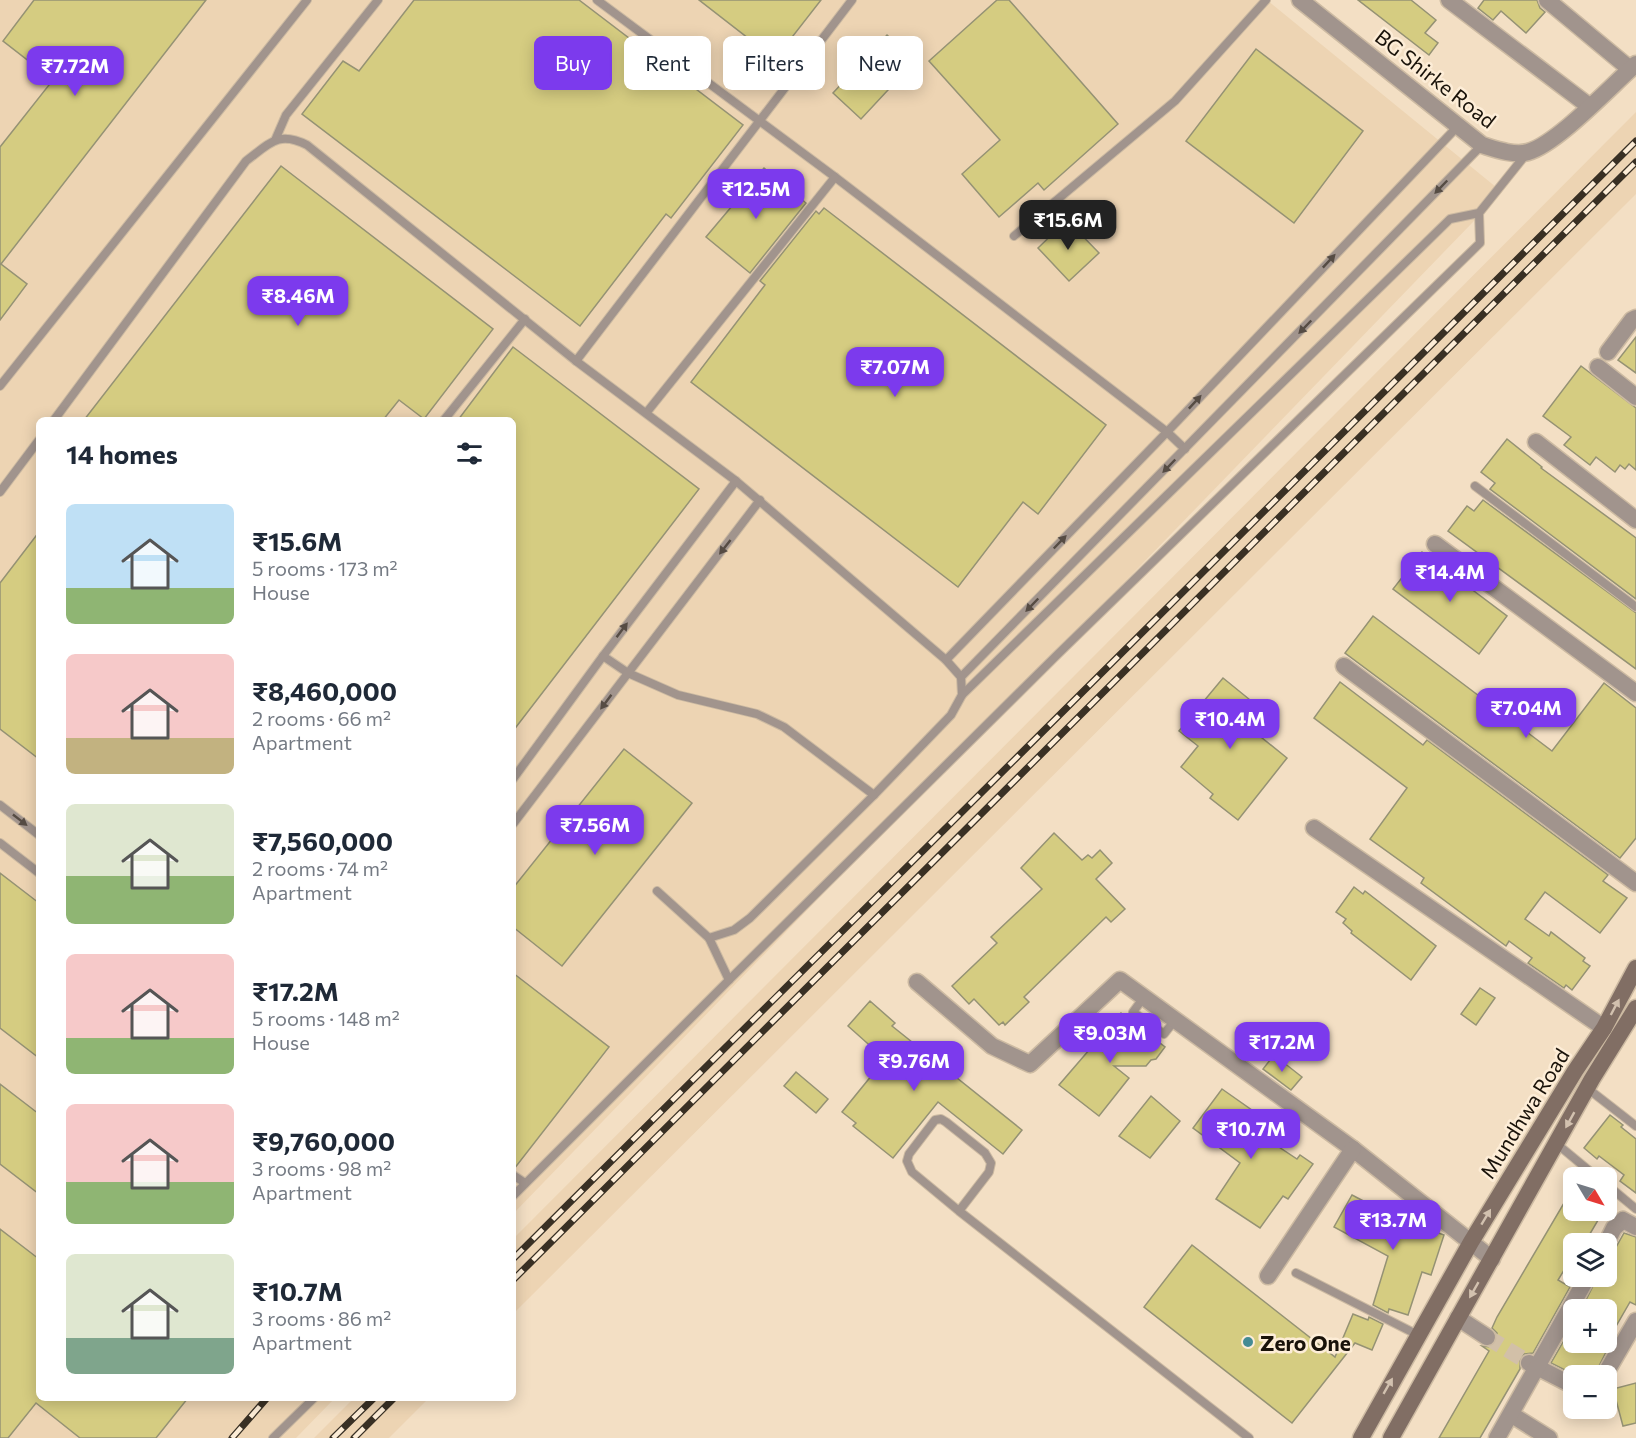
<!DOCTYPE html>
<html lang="en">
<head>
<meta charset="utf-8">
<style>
	:root { --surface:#fff; --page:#f2f2f3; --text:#1f2937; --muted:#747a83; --accent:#7c3aed }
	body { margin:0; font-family:Commissioner,sans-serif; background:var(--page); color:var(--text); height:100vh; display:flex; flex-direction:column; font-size:22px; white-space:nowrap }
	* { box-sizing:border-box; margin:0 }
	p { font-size:20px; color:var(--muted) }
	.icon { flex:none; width:33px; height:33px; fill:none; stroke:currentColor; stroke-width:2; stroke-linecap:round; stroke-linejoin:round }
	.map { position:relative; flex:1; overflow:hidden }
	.drawer { position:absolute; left:36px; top:417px; width:480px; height:984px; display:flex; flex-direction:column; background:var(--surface); border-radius:9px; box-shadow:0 3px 15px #0003 }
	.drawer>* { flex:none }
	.top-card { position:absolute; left:534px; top:36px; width:570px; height:54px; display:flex; gap:12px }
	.needle { width:39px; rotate:128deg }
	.tools { position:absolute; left:1563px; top:1167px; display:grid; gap:12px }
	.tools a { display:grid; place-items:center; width:54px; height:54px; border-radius:9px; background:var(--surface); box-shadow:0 3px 15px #0003; font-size:30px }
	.price { position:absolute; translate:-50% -51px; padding:0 14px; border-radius:12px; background:var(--accent); color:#fff; font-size:20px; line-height:39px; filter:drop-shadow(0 2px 3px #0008) }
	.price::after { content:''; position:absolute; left:50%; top:36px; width:18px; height:14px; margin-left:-9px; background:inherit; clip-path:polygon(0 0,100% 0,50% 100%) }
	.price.selected { background:#222; color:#fff }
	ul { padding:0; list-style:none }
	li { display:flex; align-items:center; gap:18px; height:150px; padding:0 30px }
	li span { display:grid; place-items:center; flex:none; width:168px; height:120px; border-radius:9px; color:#555 }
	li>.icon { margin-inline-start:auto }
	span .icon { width:72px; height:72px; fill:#fffc; stroke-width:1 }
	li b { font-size:26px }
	h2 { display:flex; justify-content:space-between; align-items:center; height:72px; padding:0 30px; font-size:26px }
	.chip { padding:0 21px; border-radius:9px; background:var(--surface); box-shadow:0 3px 15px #0003; font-size:21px; line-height:54px }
	.chip.selected { background:var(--accent); color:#fff }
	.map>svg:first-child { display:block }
	.built { fill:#edd4b3 }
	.building { fill:#d5cc81; stroke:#959274; stroke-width:1.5 }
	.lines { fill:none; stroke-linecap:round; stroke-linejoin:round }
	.minor-tunnel { stroke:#d2c0a8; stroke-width:16; stroke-dasharray:16 8; stroke-linecap:butt }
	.service-casing { stroke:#ccbaa2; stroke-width:10 }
	.minor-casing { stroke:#ccbaa2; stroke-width:19 }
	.tertiary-casing { stroke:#ccbaa2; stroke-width:19 }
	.secondary-casing { stroke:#ccbaa2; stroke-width:19 }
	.service { stroke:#a1948d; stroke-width:8 }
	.minor { stroke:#a1948d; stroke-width:16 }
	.tertiary { stroke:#a1948d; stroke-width:16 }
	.secondary { stroke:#816e64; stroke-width:16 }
	.rail-casing { stroke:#393024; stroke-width:7 }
	.rail { stroke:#fdedd7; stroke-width:4.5; stroke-dasharray:14; stroke-linecap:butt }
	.oneway { fill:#564c44 }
	.oneway2 { fill:#d2c1af }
	.poi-dot { fill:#448b94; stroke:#fdedd7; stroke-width:2 }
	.labels { text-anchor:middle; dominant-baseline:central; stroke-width:5; stroke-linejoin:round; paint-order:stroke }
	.street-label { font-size:21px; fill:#191209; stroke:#fdedd7 }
	.poi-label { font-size:21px; font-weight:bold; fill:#191209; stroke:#fdedd7; text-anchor:start }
</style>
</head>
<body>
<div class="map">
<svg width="1636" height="1438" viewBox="0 0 1636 1438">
	<rect width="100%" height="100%" fill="#f3dfc4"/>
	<g class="built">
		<path d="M 0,0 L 1267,0 L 1502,192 L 513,1214 L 513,420 L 39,420 L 39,1398 L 335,1398 L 296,1438 L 0,1438 Z"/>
		<path d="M 1636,112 L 1636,194 L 513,1314 L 513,1239 Z"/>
		<path d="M 354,1398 L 429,1398 L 389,1438 L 314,1438 Z"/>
	</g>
	<g class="building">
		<path d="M 34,0 L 206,0 L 1,264 L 27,284 L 0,320 L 0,147 L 53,80 L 3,41 Z"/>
		<path d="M 414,0 L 579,0 L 743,125 L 671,218 L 666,214 L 580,326 L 302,114 L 343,61 L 359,71 Z"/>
		<path d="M 699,0 L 821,0 L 775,59 Z"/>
		<path d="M 997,0 L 1009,0 L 1118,124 L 1044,190 L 1038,183 L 999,217 L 962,174 L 1000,140 L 929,61 Z"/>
		<path d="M 1358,0 L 1411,0 L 1436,20 L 1425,33 L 1438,43 L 1429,55 Z"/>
		<path d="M 1484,0 L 1537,0 L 1540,8 L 1545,12 L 1526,33 L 1501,11 L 1493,20 L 1478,8 Z"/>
		<path d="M 887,35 L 915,61 L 861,119 L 833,93 Z"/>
		<path d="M 1256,49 L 1363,131 L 1294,223 L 1186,141 Z"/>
		<path d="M 281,166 L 493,329 L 424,419 L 399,400 L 383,420 L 84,420 Z"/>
		<path d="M 764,168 L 806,203 L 750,273 L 706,237 Z"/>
		<path d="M 824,208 L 1106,425 L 1038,514 L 1023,502 L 958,587 L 691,382 L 765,285 L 760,281 L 816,211 L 819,214 Z"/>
		<path d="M 1067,220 L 1099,253 L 1069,281 L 1038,248 Z"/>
		<path d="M 1636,337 L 1636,373 L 1618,360 Z"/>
		<path d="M 513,347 L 699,489 L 513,731 L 513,420 L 458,420 Z"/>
		<path d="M 1581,366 L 1636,408 L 1636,470 L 1629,464 L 1625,469 L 1620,465 L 1615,472 L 1596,457 L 1590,465 L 1564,445 L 1571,437 L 1543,416 Z"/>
		<path d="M 1507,439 L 1542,467 L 1541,468 L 1636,538 L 1636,599 L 1490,489 L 1495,483 L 1481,472 Z"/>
		<path d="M 1483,500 L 1636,613 L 1636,669 L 1448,531 L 1467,506 L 1474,511 Z"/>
		<path d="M 39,532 L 39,759 L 0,729 L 0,583 Z"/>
		<path d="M 1422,552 L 1507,616 L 1479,654 L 1393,589 Z"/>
		<path d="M 1373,616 L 1552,751 L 1604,683 L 1636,708 L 1636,838 L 1620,858 L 1345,653 Z"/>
		<path d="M 1223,678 L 1260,708 L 1246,725 L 1287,758 L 1238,820 L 1210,798 L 1213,794 L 1181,767 L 1198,746 L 1179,731 Z"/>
		<path d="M 1340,682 L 1423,745 L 1427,740 L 1608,875 L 1603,881 L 1627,898 L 1600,933 L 1545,892 L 1525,919 L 1549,936 L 1551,932 L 1585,958 L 1583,961 L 1590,966 L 1572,990 L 1566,985 L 1564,988 L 1528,963 L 1532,958 L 1509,941 L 1506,946 L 1421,883 L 1424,878 L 1370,839 L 1407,788 L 1314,718 Z"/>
		<path d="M 624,749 L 692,803 L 562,966 L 513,927 L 513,888 Z"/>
		<path d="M 1054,833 L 1082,860 L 1088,855 L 1092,858 L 1100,850 L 1112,863 L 1096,879 L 1125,909 L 1111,922 L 1106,917 L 1024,997 L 1029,1002 L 1005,1025 L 1003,1022 L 999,1025 L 974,999 L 969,1004 L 952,986 L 997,943 L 991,937 L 1042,889 L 1021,868 Z"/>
		<path d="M 0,873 L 39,903 L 39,1058 L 0,1028 Z"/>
		<path d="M 1354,887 L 1363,894 L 1365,891 L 1436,946 L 1411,980 L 1351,933 L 1352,931 L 1343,923 L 1346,919 L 1336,912 Z"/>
		<path d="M 513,973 L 609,1047 L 514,1169 L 513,1169 Z"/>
		<path d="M 1480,988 L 1495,998 L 1476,1025 L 1461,1014 Z"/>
		<path d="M 870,1001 L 895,1023 L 892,1026 L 1022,1130 L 1003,1154 L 938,1102 L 893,1158 L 853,1126 L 856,1123 L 842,1112 L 885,1059 L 848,1026 Z"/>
		<path d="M 1121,1013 L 1165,1047 L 1156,1059 L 1151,1060 L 1146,1066 L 1114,1066 L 1129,1078 L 1099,1116 L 1059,1085 Z"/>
		<path d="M 1274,1055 L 1302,1077 L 1291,1090 L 1263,1069 Z"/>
		<path d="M 796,1072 L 828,1099 L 816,1113 L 784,1086 Z"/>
		<path d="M 0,1084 L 39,1114 L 39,1194 L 0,1164 Z"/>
		<path d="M 1222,1089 L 1256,1113 L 1250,1121 L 1276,1139 L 1273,1143 L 1297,1159 L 1300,1155 L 1313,1164 L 1288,1199 L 1283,1196 L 1260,1228 L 1216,1199 L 1240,1163 L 1193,1128 Z"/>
		<path d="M 1151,1096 L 1180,1121 L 1150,1158 L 1119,1136 Z"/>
		<path d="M 1610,1115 L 1623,1125 L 1621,1127 L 1636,1139 L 1636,1193 L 1620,1181 L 1624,1175 L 1599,1156 L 1597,1159 L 1584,1148 Z"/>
		<path d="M 1574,1186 L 1574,1210 L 1604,1210 L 1584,1244 L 1574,1244 L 1574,1254 L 1558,1280 L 1570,1287 L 1533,1353 L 1524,1354 L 1520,1358 L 1520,1369 L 1480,1438 L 1439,1438 L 1489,1351 L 1482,1346 L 1491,1347 L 1496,1342 L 1497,1333 L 1492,1328 L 1497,1317 Z"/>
		<path d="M 1352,1195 L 1394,1217 L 1444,1235 L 1431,1275 L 1422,1272 L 1408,1315 L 1389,1309 L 1388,1313 L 1373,1305 L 1388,1256 L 1334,1227 Z"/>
		<path d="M 0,1229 L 39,1259 L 39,1398 L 188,1398 L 156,1438 L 80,1438 L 36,1403 L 8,1438 L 0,1438 Z"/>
		<path d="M 1624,1233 L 1636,1237 L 1636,1305 L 1630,1302 L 1607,1342 L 1611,1342 L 1594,1376 L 1577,1376 L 1551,1363 L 1574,1323 L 1574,1342 L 1606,1342 L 1606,1310 L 1581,1310 L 1598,1276 L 1606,1276 L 1606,1254 L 1615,1249 Z"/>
		<path d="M 1192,1245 L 1335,1357 L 1353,1314 L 1368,1320 L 1369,1317 L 1383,1324 L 1372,1350 L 1355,1343 L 1292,1423 L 1144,1307 Z"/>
		<path d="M 1636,1383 L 1636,1423 L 1623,1426 L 1613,1389 Z"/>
	</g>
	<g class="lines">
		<path class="minor-tunnel" d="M 1487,1337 L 1528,1362"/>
		<defs>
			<g id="service">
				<path d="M 597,0 L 835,177 L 1167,432 L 1185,449"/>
				<path d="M 276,138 L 286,115 L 378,0"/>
				<path d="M 1014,236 L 1175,101 L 1266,0"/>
				<path d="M 576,361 L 852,0"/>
				<path d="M 0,386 L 307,0"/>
				<path d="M 647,412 L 835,177"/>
				<path d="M 54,420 L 246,161 C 269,144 278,130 307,145 L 576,361 L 736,481 L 946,660 L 961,677 L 962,695 L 951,715 L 874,795 L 750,918 L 734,930 L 709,938 L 729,980 L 513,1196"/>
				<path d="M 444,420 L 525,319"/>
				<path d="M 1475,486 L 1636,607"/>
				<path d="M 0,492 L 39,440"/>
				<path d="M 603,656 L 628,673 L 678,695 L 757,714 L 784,727 L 874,795"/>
				<path d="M 946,660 L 1167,432 L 1458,126"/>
				<path d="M 961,677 L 1482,145"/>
				<path d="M 962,695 L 1450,219 L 1479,213 L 1527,153"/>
				<path d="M 513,779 L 603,656 L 736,481"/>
				<path d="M 0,805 L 39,835"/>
				<path d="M 513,824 L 760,500"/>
				<path d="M 0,843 L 39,873"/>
				<path d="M 657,891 L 709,938"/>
				<path d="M 729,980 L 1058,654 L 1480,243 L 1479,213"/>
				<path d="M 1144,997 L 1133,1012 L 1164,1034 L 1175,1020"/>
				<path d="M 1587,1088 L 1636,1126"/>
				<path d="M 1557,1144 L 1598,1178"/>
				<path d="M 513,1175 L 525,1183"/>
				<path d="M 1606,1184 L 1636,1209"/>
				<path d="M 959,1211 L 989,1172 L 991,1163 L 985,1153 L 946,1122 L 941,1119 L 935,1120 L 909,1154 L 907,1161 L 912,1172 L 959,1211 L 1249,1438"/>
				<path d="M 1296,1273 L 1418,1335"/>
				<path d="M 273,1438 L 314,1398"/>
			</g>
			<g id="minor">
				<path d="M 1449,0 L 1589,106"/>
				<path d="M 1547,0 L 1630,69"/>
				<path d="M 1608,352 L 1632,320 L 1636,318"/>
				<path d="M 1598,367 L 1636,397"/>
				<path d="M 1536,442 L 1636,520"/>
				<path d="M 1435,544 L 1636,693"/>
				<path d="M 1344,666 L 1636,883"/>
				<path d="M 1314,828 L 1604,1028"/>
				<path d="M 917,982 L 992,1046 L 1030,1064 L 1120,980 L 1353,1149 L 1492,1259"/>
				<path d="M 1606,1244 L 1614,1228 L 1623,1220 L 1636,1227"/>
				<path d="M 1268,1276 L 1353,1149"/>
				<path d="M 1458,1318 L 1487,1337"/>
				<path d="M 1529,1363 L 1574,1386"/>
				<path d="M 1604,1376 L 1636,1321"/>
				<path d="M 1512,1415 L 1549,1438"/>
				<path d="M 1497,1438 L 1588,1276"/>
			</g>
			<path id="tertiary" d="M 1300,0 L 1482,145 C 1495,149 1514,156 1528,152 C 1557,144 1611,86 1636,64"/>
			<g id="secondary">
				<path d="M 1361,1438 L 1471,1242 L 1575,1071 L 1604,1028 L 1636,968"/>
				<path d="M 1391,1438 L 1592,1079 L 1636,1008"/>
			</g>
		</defs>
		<use href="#service" class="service-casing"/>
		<use href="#minor" class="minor-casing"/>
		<use href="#tertiary" class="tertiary-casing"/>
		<use href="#secondary" class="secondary-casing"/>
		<use href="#service" class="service"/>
		<use href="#minor" class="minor"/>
		<use href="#tertiary" class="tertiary"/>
		<use href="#secondary" class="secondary"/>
		<defs>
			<g id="rail">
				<path d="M 513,1259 L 1636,141"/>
				<path d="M 513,1280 L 1636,162"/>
				<path d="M 232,1438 L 267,1398"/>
				<path d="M 333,1438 L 374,1398"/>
				<path d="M 354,1438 L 394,1398"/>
			</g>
		</defs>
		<use href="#rail" class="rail-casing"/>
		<use href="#rail" class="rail"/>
	</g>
	<defs><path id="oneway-solid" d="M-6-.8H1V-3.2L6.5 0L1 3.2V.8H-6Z" transform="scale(1.5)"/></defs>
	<g class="oneway">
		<use href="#oneway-solid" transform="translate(1441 187) rotate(134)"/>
		<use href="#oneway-solid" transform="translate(1329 261) rotate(-47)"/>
		<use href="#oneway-solid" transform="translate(1305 327) rotate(134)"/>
		<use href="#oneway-solid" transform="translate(1195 402) rotate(-47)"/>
		<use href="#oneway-solid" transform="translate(1169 466) rotate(134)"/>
		<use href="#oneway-solid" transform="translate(1060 542) rotate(-46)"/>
		<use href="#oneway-solid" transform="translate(725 547) rotate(128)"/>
		<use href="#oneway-solid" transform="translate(1032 605) rotate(134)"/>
		<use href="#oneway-solid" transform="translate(622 630) rotate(-53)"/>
		<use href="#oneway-solid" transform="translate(606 702) rotate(127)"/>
		<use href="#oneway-solid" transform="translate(20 820) rotate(38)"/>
	</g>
	<g class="oneway2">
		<use href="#oneway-solid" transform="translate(1615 1007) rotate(-62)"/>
		<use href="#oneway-solid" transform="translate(1570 1120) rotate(119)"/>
		<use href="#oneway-solid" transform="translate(1486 1217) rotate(-59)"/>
		<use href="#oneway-solid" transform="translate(1474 1290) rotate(120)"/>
		<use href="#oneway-solid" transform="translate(1388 1386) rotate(-60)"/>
	</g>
	<circle class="poi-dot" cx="1248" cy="1342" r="6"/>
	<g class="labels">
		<g class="street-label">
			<text transform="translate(1436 78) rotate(38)">BG Shirke Road</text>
			<text transform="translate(1524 1113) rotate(-58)">Mundhwa Road</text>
		</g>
		<g class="poi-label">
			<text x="1260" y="1342">Zero One</text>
		</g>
	</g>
</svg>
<div class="tools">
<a><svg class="needle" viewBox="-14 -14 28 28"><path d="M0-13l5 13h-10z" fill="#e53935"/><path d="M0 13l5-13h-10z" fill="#747a83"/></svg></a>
<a><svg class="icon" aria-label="layers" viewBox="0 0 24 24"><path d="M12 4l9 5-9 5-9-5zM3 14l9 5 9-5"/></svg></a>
<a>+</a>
<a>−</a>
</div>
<b class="price" style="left:75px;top:97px">₹7.72M</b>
<b class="price" style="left:756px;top:220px">₹12.5M</b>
<b class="price selected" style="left:1068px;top:251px">₹15.6M</b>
<b class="price" style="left:298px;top:327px">₹8.46M</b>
<b class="price" style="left:895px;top:398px">₹7.07M</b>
<b class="price" style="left:1450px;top:603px">₹14.4M</b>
<b class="price" style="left:1526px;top:739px">₹7.04M</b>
<b class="price" style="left:1230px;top:750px">₹10.4M</b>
<b class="price" style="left:595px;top:856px">₹7.56M</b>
<b class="price" style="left:1110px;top:1064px">₹9.03M</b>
<b class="price" style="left:1282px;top:1073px">₹17.2M</b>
<b class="price" style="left:914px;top:1092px">₹9.76M</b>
<b class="price" style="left:1251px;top:1160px">₹10.7M</b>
<b class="price" style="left:1393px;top:1251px">₹13.7M</b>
<div class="top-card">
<a class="chip selected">Buy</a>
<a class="chip">Rent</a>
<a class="chip">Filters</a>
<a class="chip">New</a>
</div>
<section class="drawer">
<h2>14 homes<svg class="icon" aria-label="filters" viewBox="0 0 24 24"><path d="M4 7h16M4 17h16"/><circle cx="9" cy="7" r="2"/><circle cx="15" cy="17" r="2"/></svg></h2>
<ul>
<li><span style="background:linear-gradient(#bfe0f5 70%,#8fb573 0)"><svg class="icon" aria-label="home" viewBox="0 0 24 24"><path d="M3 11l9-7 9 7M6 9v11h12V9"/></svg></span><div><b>₹15.6M</b><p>5 rooms · 173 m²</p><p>House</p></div></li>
<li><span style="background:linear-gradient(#f6c9c9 70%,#c2b280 0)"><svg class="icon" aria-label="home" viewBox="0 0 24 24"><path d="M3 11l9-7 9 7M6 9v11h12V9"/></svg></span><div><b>₹8,460,000</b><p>2 rooms · 66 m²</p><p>Apartment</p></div></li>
<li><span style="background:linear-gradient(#dfe7d0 60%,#8fb573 0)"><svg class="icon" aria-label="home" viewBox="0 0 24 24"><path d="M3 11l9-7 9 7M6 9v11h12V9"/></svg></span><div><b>₹7,560,000</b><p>2 rooms · 74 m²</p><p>Apartment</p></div></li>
<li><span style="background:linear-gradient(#f6c9c9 70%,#8fb573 0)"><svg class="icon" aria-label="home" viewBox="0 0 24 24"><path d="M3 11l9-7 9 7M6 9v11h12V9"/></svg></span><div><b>₹17.2M</b><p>5 rooms · 148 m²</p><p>House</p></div></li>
<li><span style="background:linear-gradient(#f6c9c9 65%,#8fb573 0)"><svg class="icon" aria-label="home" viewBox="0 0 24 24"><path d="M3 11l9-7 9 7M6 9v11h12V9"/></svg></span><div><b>₹9,760,000</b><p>3 rooms · 98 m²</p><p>Apartment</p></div></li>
<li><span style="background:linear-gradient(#dfe7d0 70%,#7fa58c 0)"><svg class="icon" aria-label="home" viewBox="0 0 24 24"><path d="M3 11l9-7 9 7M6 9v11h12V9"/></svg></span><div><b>₹10.7M</b><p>3 rooms · 86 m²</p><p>Apartment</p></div></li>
</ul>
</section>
</div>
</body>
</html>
